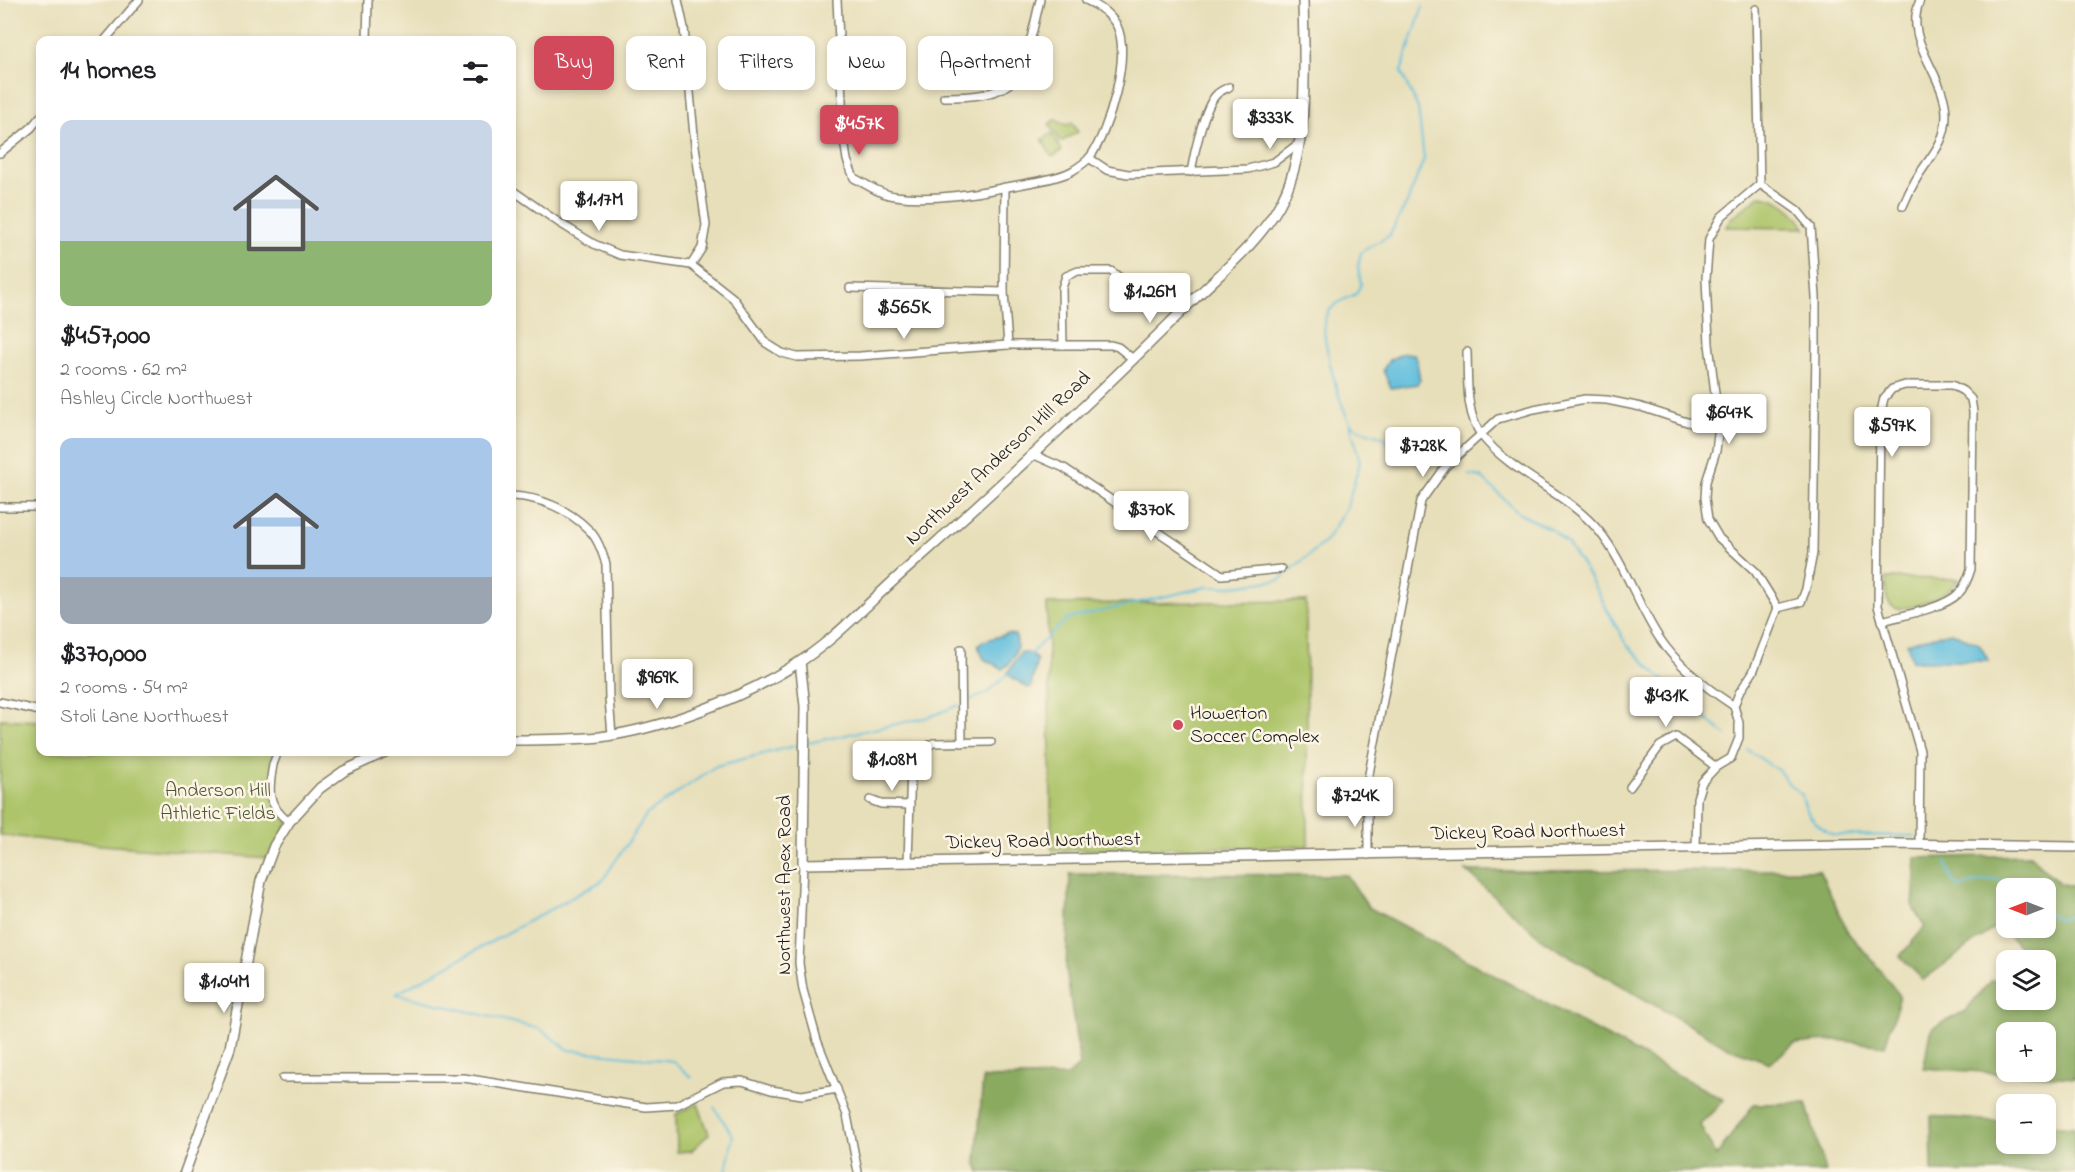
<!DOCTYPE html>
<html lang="en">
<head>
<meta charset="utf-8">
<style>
	:root { --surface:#fff; --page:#f2f2f2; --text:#202124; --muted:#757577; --accent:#d1495b }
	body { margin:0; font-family:"Indie Flower",sans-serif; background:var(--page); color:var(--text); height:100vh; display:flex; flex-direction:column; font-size:22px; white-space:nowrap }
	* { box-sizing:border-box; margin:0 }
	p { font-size:20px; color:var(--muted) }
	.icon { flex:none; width:33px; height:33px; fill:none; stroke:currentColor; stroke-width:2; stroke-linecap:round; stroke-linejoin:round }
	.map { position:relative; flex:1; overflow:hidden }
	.sheet { position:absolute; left:36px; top:36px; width:480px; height:720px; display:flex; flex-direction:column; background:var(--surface); border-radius:12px; box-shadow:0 3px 9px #0003 }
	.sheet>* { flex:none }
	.banner { position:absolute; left:534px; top:36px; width:570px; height:54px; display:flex; gap:12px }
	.needle { width:39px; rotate:270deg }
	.controls { position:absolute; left:1996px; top:878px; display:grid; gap:12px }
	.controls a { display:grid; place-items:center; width:60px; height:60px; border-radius:12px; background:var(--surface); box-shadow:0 3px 9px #0003; font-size:30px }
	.price { position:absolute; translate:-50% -51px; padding:0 14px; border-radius:6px; background:#fff; color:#222; font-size:20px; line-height:39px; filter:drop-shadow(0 2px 3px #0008) }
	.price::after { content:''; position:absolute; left:50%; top:36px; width:18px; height:14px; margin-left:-9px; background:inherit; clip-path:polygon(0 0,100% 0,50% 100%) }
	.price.current { background:var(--accent); color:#fff }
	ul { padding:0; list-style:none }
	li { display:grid; align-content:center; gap:12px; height:318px; padding:0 24px }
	li span { display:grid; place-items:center; height:186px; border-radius:12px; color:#555 }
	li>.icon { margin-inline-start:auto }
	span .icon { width:108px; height:108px; fill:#fffc; stroke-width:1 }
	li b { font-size:26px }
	h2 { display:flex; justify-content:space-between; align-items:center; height:72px; padding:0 24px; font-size:26px }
	.pill { padding:0 21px; border-radius:12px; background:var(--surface); box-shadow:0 3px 9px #0003; font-size:21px; line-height:54px }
	.pill.current { background:var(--accent); color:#fff }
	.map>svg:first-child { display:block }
	.green { fill:#adc46a; stroke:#647043; stroke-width:1.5 }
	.forest { fill:#8aaa5e; stroke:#53633d; stroke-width:1.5; fill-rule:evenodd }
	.water { fill:#5fbddd; stroke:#3e6c7c; stroke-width:1.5 }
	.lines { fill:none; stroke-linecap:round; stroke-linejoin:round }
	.stream { stroke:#5fbddd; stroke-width:2 }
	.street-casing { stroke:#827e6b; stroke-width:10 }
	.secondary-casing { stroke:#827e6b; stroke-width:12 }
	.street { stroke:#fff; stroke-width:7 }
	.secondary { stroke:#fff; stroke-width:9 }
	.poi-dot { fill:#d1495b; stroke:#fcf5e5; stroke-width:2 }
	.labels { text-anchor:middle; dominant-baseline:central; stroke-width:5; stroke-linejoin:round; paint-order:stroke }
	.street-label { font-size:20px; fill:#1c1c1c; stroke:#fcf5e5 }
	.poi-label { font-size:20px; fill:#1c1c1c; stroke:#fcf5e5; text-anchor:start }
	.park-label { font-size:20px; fill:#4f5737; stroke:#fcf5e5 }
</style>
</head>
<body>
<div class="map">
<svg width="2075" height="1172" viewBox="0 0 2075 1172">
	<rect width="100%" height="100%" fill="#fcf5e5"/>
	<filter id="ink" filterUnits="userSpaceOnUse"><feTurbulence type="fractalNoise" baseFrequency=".0167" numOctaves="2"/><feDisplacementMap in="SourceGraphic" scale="12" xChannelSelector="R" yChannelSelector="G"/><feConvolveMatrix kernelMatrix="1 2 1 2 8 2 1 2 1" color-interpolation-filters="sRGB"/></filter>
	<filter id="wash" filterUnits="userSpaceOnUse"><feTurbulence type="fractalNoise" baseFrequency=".008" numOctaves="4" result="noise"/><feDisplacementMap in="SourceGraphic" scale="24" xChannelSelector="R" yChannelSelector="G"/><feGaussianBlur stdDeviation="1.35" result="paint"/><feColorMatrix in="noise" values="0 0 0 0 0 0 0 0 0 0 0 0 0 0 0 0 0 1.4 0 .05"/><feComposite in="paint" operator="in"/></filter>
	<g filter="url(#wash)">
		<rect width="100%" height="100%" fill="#e7dfba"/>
		<g class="green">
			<path d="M 1057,119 L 1059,122 L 1068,125 L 1072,122 L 1078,132 L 1061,142 L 1049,124 Z"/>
			<path d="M 1052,133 L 1062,151 L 1052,157 L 1042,140 Z"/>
			<path d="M 1760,196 C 1779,197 1796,211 1805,228 L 1726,227 L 1731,218 Z"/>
			<path d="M 1886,578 L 1959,579 C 1945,597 1920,606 1898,609 C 1883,605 1886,590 1886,578 Z"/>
			<path d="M 1306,601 L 1308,846 L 1052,850 L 1047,604 Z"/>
			<path d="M 0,719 L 40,721 L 40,752 L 277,752 L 270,795 L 289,822 L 268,858 L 63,842 L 0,835 Z"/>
			<path d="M 698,1104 L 709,1134 L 691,1151 L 677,1152 L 676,1114 Z"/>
		</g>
		<g class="forest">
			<path d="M 2030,855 L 2059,883 L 2075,887 L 2075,1078 L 1923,1068 L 1932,1028 L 1965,1011 L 1991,980 L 2007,982 L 2007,999 L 2046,999 L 2046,960 L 2033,960 L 1998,925 L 1923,980 L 1900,956 L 1925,927 L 1913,907 L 1916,858 ZM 2007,888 L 2046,888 L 2046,927 L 2007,927 ZM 2007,1032 L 2046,1032 L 2046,1071 L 2007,1071 Z"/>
			<path d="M 1819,870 L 1849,934 L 1873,961 L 1900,996 L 1885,1046 L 1836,1040 L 1794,1044 L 1770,1063 L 1729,1048 L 1545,942 L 1466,871 Z"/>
			<path d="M 1070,874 L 1347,875 L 1368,907 L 1724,1100 L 1700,1125 L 1716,1156 L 1754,1104 L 1806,1103 L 1826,1172 L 980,1172 L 976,1162 L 983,1078 L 1067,1076 L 1080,1065 L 1066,969 Z"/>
			<path d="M 1931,1116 L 2007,1122 L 2007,1143 L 2046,1143 L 2046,1125 L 2075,1127 L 2075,1172 L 1932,1172 Z"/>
		</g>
		<g class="water">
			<path d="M 1404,353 L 1414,354 L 1417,362 L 1420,380 L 1417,384 L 1391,388 L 1383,370 L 1389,360 Z"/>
			<path d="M 1951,632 L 1979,644 L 1989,661 L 1912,661 L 1907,643 Z"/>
			<path d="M 1007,634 L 1015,635 C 1021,646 1013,663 1002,669 L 984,659 L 978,646 L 984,641 Z"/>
			<path d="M 1021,652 L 1031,654 L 1037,660 L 1031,687 L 1028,688 L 1007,674 Z"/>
		</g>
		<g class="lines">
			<g class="stream">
				<path d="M 1423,6 L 1401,72 L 1418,108 L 1424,159 L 1407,203 L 1389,236 L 1361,252 L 1358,267 L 1361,284 L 1356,294 C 1343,300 1330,304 1325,319 C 1320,335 1340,407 1350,422 C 1357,433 1376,432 1386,439 L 1389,447 L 1397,453 L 1413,458 L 1422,452 L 1438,447 L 1449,454"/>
				<path d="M 1469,475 L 1481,477 L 1520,514 L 1551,529 L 1567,543 L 1585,569 L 1626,644 L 1686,702 L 1726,735"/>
				<path d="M 1029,655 L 1067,619 L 1206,587 L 1225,587 L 1279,580 L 1326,541 L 1347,506 L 1360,462 L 1350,423"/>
				<path d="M 964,702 L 986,694 L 1009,673"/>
				<path d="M 808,743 L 929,717 L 959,705"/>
				<path d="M 1748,750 L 1779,771 L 1789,784 L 1802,795 C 1805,814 1817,827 1834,835 L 1914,836"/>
				<path d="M 1946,863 L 1952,880 L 1958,887 C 1987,879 1994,874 2022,888"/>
				<path d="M 2046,913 L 2060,919 L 2075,914"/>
				<path d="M 396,994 L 602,881 L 647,814 L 716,766 L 802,744"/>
				<path d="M 396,994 L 540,1029 L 569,1050 L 673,1061 L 691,1077"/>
				<path d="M 714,1107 L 733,1136 L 726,1172"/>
			</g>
		</g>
	</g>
	<g filter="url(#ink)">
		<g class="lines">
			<defs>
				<g id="street">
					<path d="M 678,0 L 684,28 L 695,146 L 706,225 L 702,248 L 691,265"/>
					<path d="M 837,0 L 844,140 L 847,160 L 854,178 C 866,184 881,195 895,196 C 937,202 982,192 1023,184 C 1038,181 1057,179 1072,171 C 1077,168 1086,162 1090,157 C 1109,131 1131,56 1117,26 C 1110,13 1099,6 1086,0"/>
					<path d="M 105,40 L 139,0"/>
					<path d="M 367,40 L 368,0"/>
					<path d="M 944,97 C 965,97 999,97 1014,79 C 1027,65 1035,20 1040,0"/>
					<path d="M 0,153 L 31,128 L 40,117"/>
					<path d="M 1089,158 L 1107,170 L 1128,174 L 1248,169 L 1274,162 L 1298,144"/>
					<path d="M 1191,172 C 1194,154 1204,106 1217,94 C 1220,91 1225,89 1229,87"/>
					<path d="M 1760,184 L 1797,210 L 1811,227 L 1816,297 L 1816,345 L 1813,553 L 1806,589 L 1801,602 L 1778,608"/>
					<path d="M 1005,187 L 1004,292 L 1008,345"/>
					<path d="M 512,190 L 558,222 L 594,244 L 620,255 L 691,265 L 733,298 L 766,343 L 782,353 L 797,357 L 860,356 L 1008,345 L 1111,345 L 1118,347 L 1133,359"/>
					<path d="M 1903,206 C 1906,199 1909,192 1913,185 C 1926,159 1946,147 1946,115 C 1946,75 1902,41 1920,0"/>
					<path d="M 850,288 L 1004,292"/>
					<path d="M 1063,345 L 1062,288 L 1066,276 L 1078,271 L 1111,271 L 1127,283"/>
					<path d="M 1467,352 C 1468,378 1465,414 1482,436 C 1513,475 1568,493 1599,531 C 1625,563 1637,605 1660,639 C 1679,667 1706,688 1734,706"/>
					<path d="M 1032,454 L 1064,468 L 1222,575 L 1281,569"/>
					<path d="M 512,496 C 540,497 568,509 589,530 C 598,539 602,552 606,564 L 609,699 L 612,735"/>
					<path d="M 0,507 L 40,507"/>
					<path d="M 1882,621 C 1903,615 1942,609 1958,594 C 1965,587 1968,579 1971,569 L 1973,412 L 1971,399 L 1963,391 L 1952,385 L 1905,385 L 1892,389 L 1884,398 L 1880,416 L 1878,606 L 1920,751 L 1919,844"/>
					<path d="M 961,649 L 962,743"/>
					<path d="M 0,702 L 40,711"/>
					<path d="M 277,752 C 277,757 274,760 273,765 C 268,792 267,805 289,822"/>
					<path d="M 1630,787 L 1660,746 L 1676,737 L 1716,767"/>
					<path d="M 870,800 L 881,804 L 910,805"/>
					<path d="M 1696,849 L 1697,798 L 1702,782 L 1716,767 L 1731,758 L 1739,738 L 1739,723 L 1734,706 L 1739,693 L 1753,672 L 1778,608 L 1755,571 L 1719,538 L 1708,519 L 1705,498 L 1706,482 L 1716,451 L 1719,426 L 1709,344 L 1706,279 L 1709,239 L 1721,217 L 1760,184 L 1756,9"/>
					<path d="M 1368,855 L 1368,779 L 1421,501 L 1446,466 L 1498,419 L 1534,409 L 1585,399 L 1607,400 L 1641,407 L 1687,422 L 1719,426"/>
					<path d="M 908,863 L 911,766 L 917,753 L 933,743 L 991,742"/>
					<path d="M 803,864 L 799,963 L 803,990 L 817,1040 L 847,1115 L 858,1172"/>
					<path d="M 283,1078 L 464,1078 L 646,1107 L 677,1105 L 723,1082 L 742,1081 L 771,1090 L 802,1095 L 837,1089"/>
				</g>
				<g id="secondary">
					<path d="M 800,662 L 805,706 L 803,864 L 1898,844 L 2075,847"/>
					<path d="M 512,740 C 541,740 570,740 600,737 C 661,729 741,699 793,666 C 833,642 866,605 901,574 C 998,488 1093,400 1185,308 C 1218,275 1263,240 1283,198 C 1310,145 1304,59 1303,0"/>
					<path d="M 185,1172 L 230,1048 L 261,881 L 274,846 L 289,822 L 320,788 L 344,771 L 385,752"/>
				</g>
			</defs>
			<use href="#street" class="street-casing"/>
			<use href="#secondary" class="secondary-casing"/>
			<use href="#street" class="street"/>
			<use href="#secondary" class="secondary"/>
		</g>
	</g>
	<circle class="poi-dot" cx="1178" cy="725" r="6"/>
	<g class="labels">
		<g class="street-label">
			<text transform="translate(999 459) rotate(-43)">Northwest Anderson Hill Road</text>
			<text transform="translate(1528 833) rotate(-1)">Dickey Road Northwest</text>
			<text transform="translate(1043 842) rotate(-1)">Dickey Road Northwest</text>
			<text transform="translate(785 885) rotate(-90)">Northwest Apex Road</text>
		</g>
		<g class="poi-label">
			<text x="1190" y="714">Howerton<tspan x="1190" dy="23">Soccer Complex</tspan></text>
		</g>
		<g class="park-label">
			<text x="218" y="791">Anderson Hill<tspan x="218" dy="23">Athletic Fields</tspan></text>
		</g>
	</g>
</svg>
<div class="controls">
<a><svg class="needle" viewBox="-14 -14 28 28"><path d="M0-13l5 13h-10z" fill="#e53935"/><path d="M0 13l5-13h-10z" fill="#757577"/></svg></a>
<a><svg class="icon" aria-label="layers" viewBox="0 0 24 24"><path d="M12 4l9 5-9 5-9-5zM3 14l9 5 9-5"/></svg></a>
<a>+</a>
<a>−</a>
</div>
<b class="price" style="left:1270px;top:150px">$333K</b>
<b class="price current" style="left:859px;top:156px">$457K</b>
<b class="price" style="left:599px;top:232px">$1.17M</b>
<b class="price" style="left:1150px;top:324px">$1.26M</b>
<b class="price" style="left:904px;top:340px">$565K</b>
<b class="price" style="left:1729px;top:445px">$647K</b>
<b class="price" style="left:1892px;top:458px">$597K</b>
<b class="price" style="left:1423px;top:478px">$728K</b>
<b class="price" style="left:1151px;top:542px">$370K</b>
<b class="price" style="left:657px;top:710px">$969K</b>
<b class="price" style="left:1666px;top:728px">$431K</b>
<b class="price" style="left:892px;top:792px">$1.08M</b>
<b class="price" style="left:1355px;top:828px">$724K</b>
<b class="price" style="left:224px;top:1014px">$1.04M</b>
<div class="banner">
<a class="pill current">Buy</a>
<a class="pill">Rent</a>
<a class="pill">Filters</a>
<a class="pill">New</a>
<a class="pill">Apartment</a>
</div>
<section class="sheet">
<h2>14 homes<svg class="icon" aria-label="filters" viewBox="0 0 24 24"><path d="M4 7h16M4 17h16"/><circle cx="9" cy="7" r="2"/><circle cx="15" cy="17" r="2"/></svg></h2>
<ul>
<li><span style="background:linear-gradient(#c9d6e8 65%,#8fb573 0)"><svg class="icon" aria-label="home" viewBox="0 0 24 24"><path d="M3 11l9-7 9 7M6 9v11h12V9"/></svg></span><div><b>$457,000</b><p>2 rooms · 62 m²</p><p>Ashley Circle Northwest</p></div></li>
<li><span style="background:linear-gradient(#a9c7e8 75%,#9aa5b1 0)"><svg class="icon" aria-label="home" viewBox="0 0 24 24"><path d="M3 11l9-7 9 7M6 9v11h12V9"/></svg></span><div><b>$370,000</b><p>2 rooms · 54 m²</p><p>Stoli Lane Northwest</p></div></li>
</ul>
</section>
</div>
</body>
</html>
